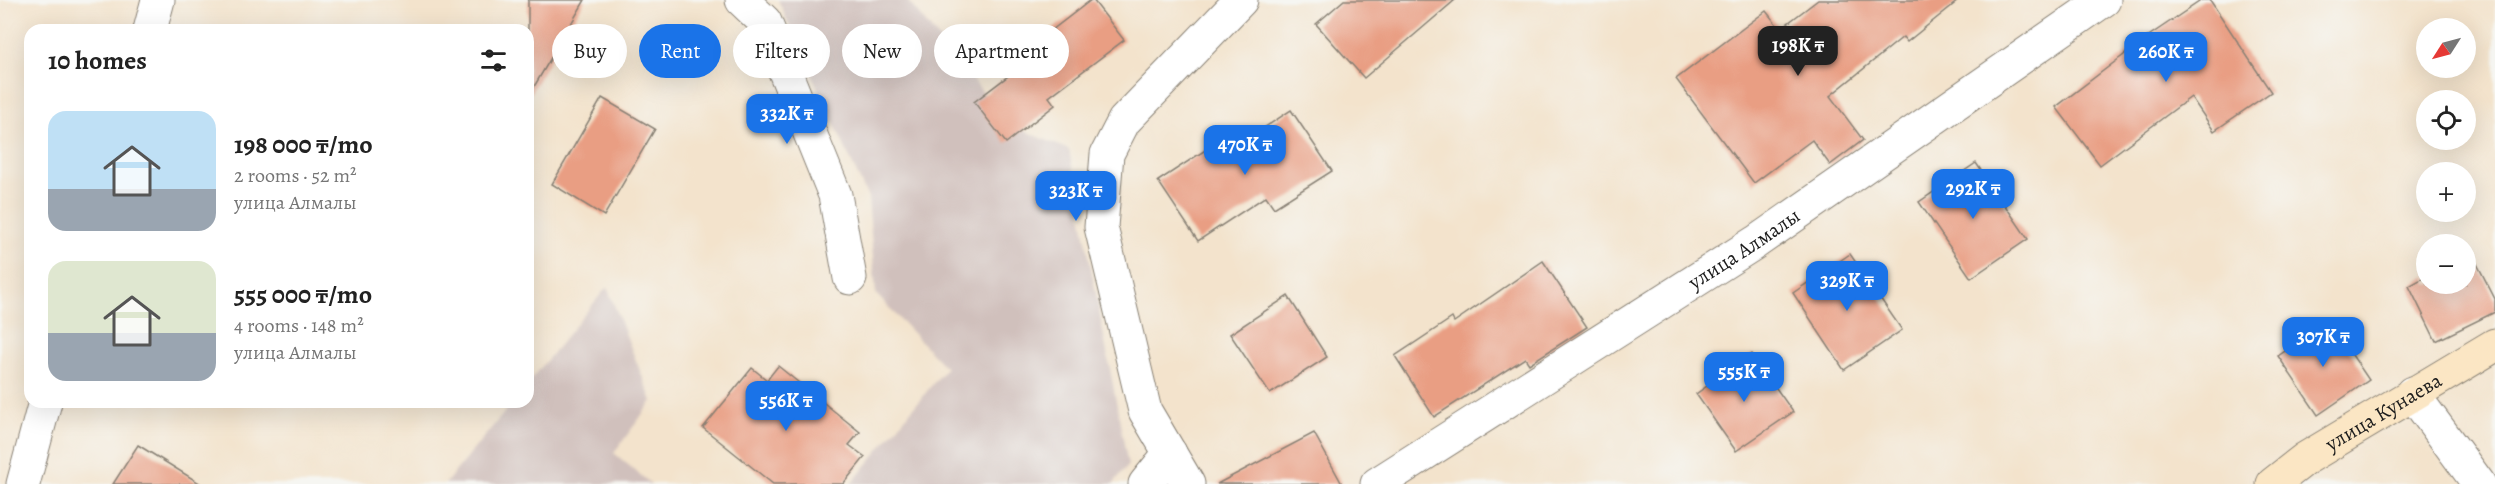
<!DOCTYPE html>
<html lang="en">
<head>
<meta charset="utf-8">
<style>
	:root { --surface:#fff; --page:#f2f2f2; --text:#222; --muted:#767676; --accent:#1a73e8 }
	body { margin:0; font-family:Alegreya,serif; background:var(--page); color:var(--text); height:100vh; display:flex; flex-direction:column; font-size:22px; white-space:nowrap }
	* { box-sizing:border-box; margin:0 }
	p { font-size:20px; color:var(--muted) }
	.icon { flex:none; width:33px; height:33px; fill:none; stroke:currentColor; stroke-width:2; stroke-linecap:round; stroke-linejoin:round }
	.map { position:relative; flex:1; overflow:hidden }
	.sheet { position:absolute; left:24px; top:24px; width:510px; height:384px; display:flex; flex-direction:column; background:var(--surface); border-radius:18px; box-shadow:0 6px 24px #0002 }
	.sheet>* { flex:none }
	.hud { position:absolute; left:552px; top:24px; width:570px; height:54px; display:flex; gap:12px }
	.needle { width:39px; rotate:234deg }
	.controls { position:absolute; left:2416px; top:18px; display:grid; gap:12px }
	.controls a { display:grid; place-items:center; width:60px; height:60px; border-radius:50%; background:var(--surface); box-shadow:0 6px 24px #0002; font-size:30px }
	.price { position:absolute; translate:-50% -51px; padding:0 14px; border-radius:12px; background:var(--accent); color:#fff; font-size:20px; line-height:39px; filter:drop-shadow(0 2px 3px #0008) }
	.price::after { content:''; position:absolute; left:50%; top:36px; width:18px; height:14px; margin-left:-9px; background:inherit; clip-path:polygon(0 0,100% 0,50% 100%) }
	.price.selected { background:#222; color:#fff }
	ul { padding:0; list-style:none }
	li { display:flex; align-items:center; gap:18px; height:150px; padding:0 24px }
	li span { display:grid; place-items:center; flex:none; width:168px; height:120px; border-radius:18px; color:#555 }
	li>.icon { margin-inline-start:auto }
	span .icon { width:72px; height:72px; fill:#fffc; stroke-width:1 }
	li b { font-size:26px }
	h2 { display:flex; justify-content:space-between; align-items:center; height:72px; padding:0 24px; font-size:26px }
	.tag { padding:0 21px; border-radius:27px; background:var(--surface); box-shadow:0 6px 24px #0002; font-size:21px; line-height:54px }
	.tag.selected { background:var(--accent); color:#fff }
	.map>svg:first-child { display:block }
	.industrial { fill:#d0c0bc }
	.building { fill:#e99e83 }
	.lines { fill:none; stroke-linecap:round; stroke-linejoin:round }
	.street-casing { stroke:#888074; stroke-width:35 }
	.secondary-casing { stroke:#888074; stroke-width:35 }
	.street { stroke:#fff; stroke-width:33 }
	.secondary { stroke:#fbe6c4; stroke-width:33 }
	.labels { text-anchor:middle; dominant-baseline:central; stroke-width:5; stroke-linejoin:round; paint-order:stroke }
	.street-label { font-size:21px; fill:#1c1c1c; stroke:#f6f6f2 }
</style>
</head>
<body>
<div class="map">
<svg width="2495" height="484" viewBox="0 0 2495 484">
	<rect width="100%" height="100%" fill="#f6f6f2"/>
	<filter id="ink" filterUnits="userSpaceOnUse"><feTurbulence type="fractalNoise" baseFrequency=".0167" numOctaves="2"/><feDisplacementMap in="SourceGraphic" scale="12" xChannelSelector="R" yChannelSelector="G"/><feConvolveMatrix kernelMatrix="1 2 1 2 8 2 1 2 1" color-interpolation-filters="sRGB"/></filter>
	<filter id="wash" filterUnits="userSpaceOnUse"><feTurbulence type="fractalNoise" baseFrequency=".008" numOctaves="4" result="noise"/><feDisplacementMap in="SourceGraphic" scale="24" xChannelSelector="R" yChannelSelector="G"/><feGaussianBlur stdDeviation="1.35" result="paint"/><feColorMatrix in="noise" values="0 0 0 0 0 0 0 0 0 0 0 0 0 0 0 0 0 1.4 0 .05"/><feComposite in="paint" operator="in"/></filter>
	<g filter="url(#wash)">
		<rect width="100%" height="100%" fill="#f3e3cc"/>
		<g class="industrial">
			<path d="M 778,0 L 907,0 L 1009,124 L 1069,150 L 1128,465 L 1113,484 L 851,484 L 946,368 L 876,294 L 868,198 Z"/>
			<path d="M 607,287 L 652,401 L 614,453 L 651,484 L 445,484 L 513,402 L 528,402 L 528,383 Z"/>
		</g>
		<g id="blocks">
			<g class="building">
				<path d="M 528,0 L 585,0 L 528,97 Z"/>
				<path d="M 1091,0 L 1093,0 L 1124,40 L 1049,97 L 1055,105 L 1006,143 L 974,102 L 1049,45 L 1043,37 Z"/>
				<path d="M 1344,0 L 1455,0 L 1364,78 L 1316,24 Z"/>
				<path d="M 1818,0 L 1959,0 L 1907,42 L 1903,37 L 1830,96 L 1863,140 L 1830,165 L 1812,140 L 1754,183 L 1676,79 L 1766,11 L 1780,29 Z"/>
				<path d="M 2202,0 L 2210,0 L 2271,92 L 2214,131 L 2191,97 L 2100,165 L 2056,107 L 2150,35 Z"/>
				<path d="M 602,98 L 655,129 L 604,216 L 552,184 Z"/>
				<path d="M 1291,110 L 1332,171 L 1274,208 L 1266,196 L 1198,241 L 1158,181 L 1216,143 L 1223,155 Z"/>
				<path d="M 1976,163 L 2028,239 L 1971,278 L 1919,202 Z"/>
				<path d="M 1850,254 L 1902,330 L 1844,370 L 1793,293 Z"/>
				<path d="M 2472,254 L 2495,299 L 2495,312 L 2436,341 L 2409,286 L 2427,276 L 2427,284 L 2466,284 L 2466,257 Z"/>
				<path d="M 1543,261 L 1587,327 L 1529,364 L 1525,358 L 1434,417 L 1395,356 L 1452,318 L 1454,322 Z"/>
				<path d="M 1288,296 L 1327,357 L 1270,394 L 1230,334 Z"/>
				<path d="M 2329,321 L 2369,380 L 2318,415 L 2278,356 Z"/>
				<path d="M 1752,354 L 1793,412 L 1736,451 L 1696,394 Z"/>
				<path d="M 778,366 L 860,432 L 849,445 L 865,457 L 843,484 L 773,484 L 703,428 L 752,368 L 767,380 Z"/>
				<path d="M 1314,433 L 1342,484 L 1217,484 Z"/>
				<path d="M 138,445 L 201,484 L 113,484 Z"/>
			</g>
		</g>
	</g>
	<g filter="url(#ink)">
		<use href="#blocks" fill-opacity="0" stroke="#888074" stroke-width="1.5"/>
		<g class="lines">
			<defs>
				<g id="street">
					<path d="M 742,0 L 765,22 L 835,195 L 850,278"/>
					<path d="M 150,30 L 158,0"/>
					<path d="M 2412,393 L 2479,484"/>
					<path d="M 23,484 L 45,402"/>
					<path d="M 1145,484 L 1170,453"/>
					<path d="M 1188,484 L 1145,411 L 1101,227 L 1107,154 L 1124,121 L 1241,0"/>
					<path id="s1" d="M 1377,484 L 1756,242 L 2104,0"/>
				</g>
				<g id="secondary">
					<path id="s2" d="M 2273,484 L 2305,459 L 2495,345"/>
				</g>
			</defs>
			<use href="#street" class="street-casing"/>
			<use href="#secondary" class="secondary-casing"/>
			<use href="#street" class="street"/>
			<use href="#secondary" class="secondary"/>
		</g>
	</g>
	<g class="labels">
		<g class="street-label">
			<text stroke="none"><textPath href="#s1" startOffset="436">улица Алмалы</textPath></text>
			<text stroke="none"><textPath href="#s2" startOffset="132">улица Кунаева</textPath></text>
		</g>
	</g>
</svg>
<div class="controls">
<a><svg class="needle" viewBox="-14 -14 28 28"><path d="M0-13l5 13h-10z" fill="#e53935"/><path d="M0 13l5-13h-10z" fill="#767676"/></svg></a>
<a><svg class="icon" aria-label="locate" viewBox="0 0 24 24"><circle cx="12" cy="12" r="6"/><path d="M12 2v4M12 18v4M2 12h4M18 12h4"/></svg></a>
<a>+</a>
<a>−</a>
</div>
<b class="price selected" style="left:1798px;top:77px">198K ₸</b>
<b class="price" style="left:2166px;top:83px">260K ₸</b>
<b class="price" style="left:787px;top:145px">332K ₸</b>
<b class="price" style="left:1245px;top:176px">470K ₸</b>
<b class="price" style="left:1973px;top:220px">292K ₸</b>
<b class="price" style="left:1076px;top:222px">323K ₸</b>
<b class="price" style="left:1847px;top:312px">329K ₸</b>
<b class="price" style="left:2323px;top:368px">307K ₸</b>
<b class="price" style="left:1744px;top:403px">555K ₸</b>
<b class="price" style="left:786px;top:432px">556K ₸</b>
<div class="hud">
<a class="tag">Buy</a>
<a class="tag selected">Rent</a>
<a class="tag">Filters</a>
<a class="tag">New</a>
<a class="tag">Apartment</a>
</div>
<section class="sheet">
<h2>10 homes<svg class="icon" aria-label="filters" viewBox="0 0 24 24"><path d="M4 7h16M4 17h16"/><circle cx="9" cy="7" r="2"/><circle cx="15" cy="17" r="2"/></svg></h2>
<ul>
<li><span style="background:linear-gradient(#bfe0f5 65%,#9aa5b1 0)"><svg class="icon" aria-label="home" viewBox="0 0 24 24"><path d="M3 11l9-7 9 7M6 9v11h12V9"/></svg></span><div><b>198 000 ₸/mo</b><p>2 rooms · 52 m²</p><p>улица Алмалы</p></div></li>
<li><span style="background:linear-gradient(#dfe7d0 60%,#9aa5b1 0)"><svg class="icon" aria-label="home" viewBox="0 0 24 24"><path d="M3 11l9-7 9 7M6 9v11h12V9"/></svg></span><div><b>555 000 ₸/mo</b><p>4 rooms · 148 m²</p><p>улица Алмалы</p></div></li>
</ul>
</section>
</div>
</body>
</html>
